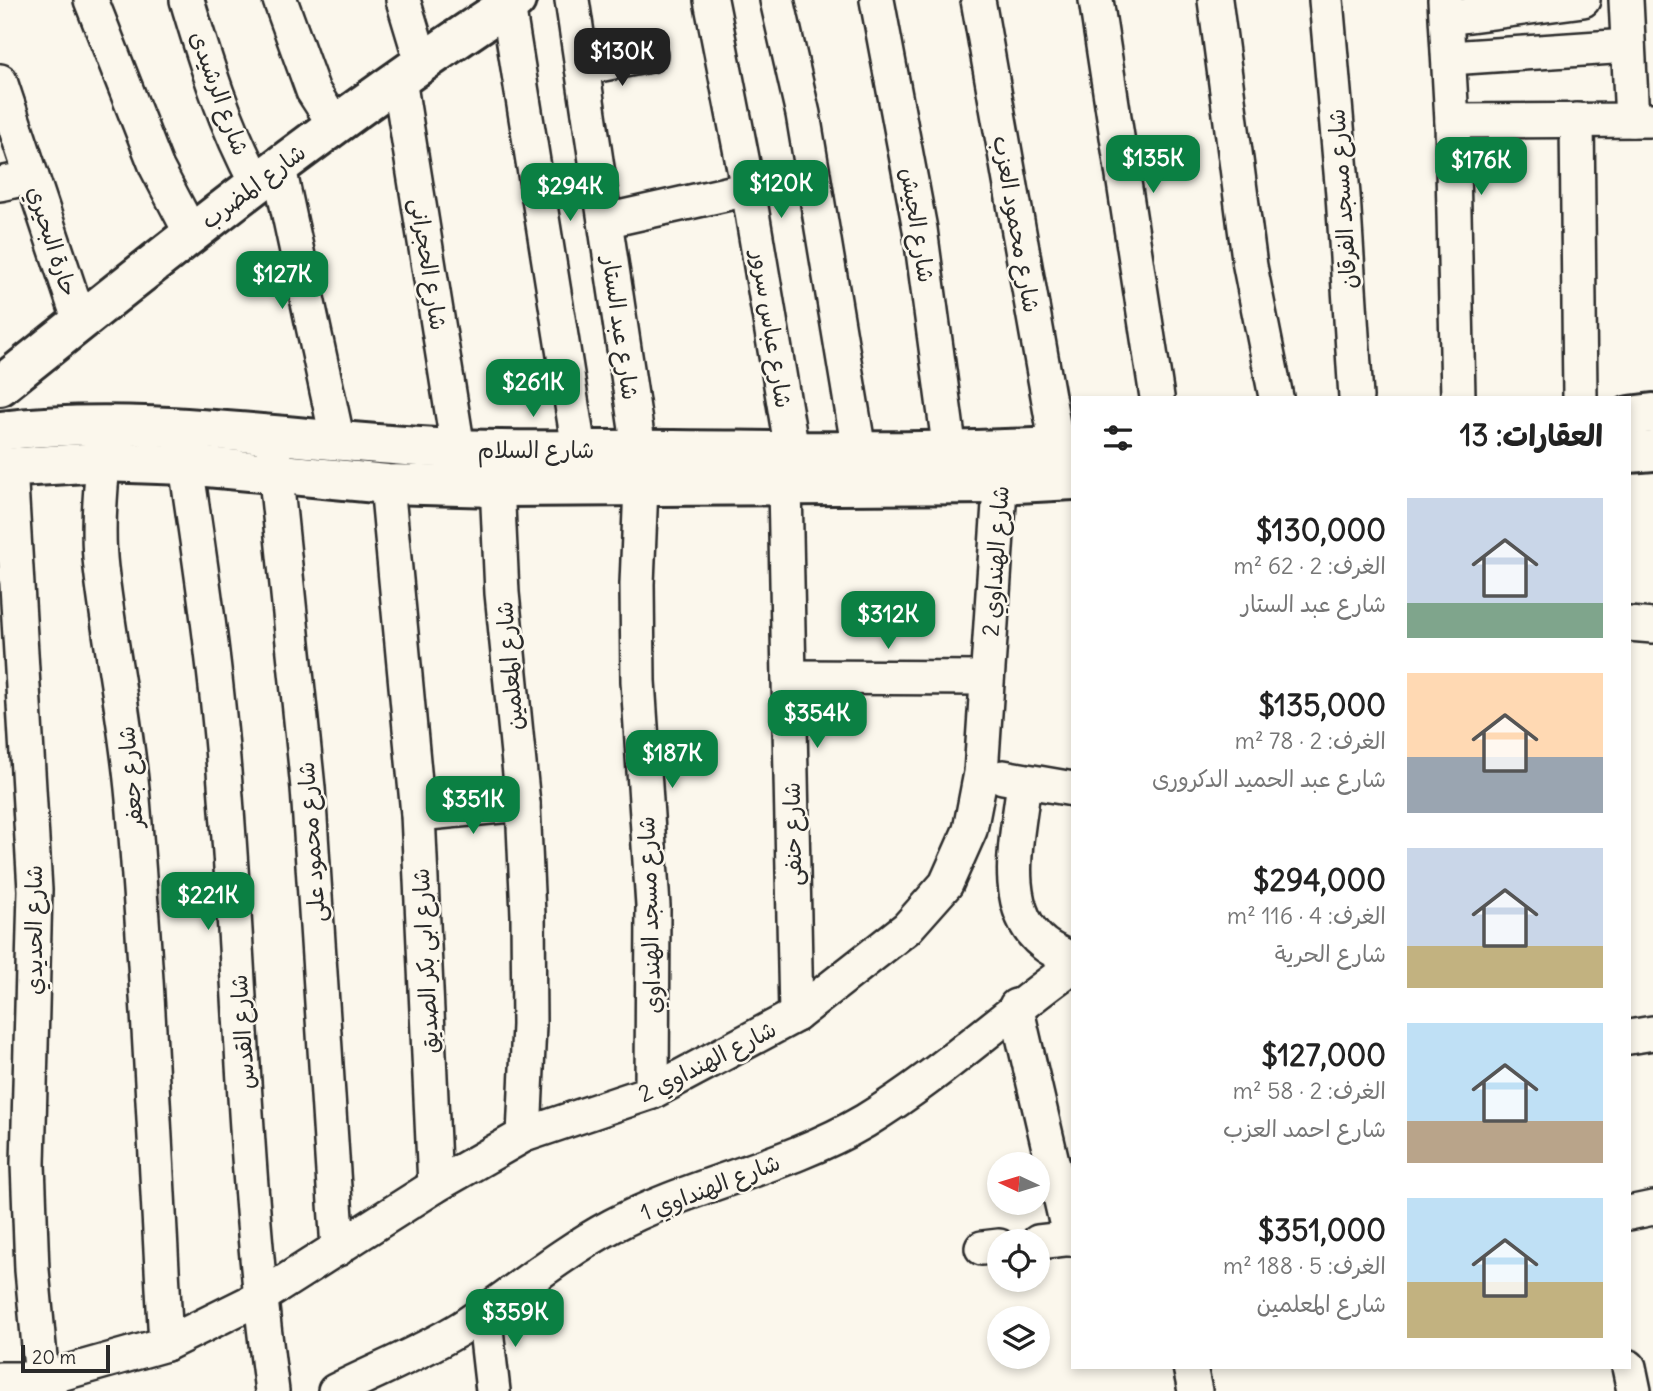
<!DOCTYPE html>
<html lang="ar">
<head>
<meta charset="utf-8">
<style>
	:root { --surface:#fff; --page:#f2f2f2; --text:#222; --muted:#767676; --accent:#0b8043 }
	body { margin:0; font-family:Delius,"Playpen Sans Arabic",sans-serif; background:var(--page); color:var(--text); direction:rtl; height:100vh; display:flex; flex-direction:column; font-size:26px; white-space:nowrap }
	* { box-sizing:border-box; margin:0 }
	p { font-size:23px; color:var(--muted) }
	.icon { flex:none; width:38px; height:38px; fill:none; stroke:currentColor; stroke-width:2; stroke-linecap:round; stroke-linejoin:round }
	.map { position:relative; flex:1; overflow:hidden; direction:ltr }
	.side { position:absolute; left:1071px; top:396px; width:560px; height:973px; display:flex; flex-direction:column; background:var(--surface); border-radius:0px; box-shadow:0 4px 10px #0003; direction:rtl }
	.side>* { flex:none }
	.needle { width:46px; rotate:274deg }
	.controls { position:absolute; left:987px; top:1152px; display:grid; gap:14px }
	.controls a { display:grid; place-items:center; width:63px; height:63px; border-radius:50%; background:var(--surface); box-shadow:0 4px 10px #0003; font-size:35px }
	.scale { position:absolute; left:21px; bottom:18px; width:89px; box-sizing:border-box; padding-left:7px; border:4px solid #2b2b2b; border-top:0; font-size:19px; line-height:24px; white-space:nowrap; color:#2b2b2b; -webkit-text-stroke:5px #fbf7ec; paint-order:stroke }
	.price { position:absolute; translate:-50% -60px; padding:0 16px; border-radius:14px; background:var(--accent); color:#fff; font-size:23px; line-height:46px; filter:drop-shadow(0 2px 4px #0008) }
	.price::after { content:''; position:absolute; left:50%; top:42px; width:21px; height:16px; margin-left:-10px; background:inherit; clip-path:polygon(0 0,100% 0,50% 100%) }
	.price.current { background:#222; color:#fff }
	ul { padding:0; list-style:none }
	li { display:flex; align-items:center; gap:21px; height:175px; padding:0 28px }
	li span { display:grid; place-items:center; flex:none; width:196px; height:140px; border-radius:0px; color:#555 }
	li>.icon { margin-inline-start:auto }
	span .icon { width:84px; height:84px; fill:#fffc; stroke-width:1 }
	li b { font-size:30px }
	h2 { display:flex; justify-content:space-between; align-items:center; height:84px; padding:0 28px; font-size:30px }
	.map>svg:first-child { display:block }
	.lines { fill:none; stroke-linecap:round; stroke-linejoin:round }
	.street-casing { stroke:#2b2b2b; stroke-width:38 }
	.secondary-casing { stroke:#2b2b2b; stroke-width:44 }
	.street { stroke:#fbf7ec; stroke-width:33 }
	.secondary { stroke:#fbf7ec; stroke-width:38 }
	.labels { text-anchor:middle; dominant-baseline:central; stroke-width:5; stroke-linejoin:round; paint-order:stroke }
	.street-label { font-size:23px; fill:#2b2b2b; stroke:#fbf7ec }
</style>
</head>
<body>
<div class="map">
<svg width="1653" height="1391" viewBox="0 0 1653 1391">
	<rect width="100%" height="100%" fill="#fbf7ec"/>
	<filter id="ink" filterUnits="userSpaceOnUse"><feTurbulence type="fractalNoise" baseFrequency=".0143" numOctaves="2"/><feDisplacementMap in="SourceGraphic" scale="14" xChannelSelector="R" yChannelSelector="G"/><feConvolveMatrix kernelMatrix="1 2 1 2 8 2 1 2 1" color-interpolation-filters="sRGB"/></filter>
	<g filter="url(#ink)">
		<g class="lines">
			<defs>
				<g id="street">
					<path d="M 91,0 L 157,168 L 191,233"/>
					<path d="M 187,0 C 206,64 225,125 257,184"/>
					<path d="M 280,0 L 313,91 L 335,125"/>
					<path d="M 403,0 L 422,63"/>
					<path d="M 572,0 L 639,449"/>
					<path d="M 711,0 L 748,189 L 792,451"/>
					<path d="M 777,0 L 803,114 L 859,451"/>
					<path d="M 877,0 L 920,229 L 950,452"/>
					<path d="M 978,0 L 1057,447"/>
					<path d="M 1096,0 L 1157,397"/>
					<path d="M 1215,0 L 1250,266 L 1276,397"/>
					<path d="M 1326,0 L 1343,195 L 1356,397"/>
					<path d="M 1445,0 L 1452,121 L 1458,397"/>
					<path d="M 1626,0 L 1632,120"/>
					<path d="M 508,5 L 579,449"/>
					<path d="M 1447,18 L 1583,0"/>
					<path d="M 1450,58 L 1628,46"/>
					<path d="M 582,68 L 650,55"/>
					<path d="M 399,79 L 458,449"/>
					<path d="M 0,81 L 80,322"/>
					<path d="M 1577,120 L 1580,397"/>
					<path d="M 1452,121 L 1653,120"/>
					<path d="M 279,168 L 338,442"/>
					<path d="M 0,184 L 32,177"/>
					<path d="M 605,221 L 748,189"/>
					<path d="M 273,449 L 308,788 L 338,1249"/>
					<path d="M 103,462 C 100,497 97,533 101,568 C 110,645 126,721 133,799 C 148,980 156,1162 166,1344"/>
					<path d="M 496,462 L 502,593 L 523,804 L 528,915 L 529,1025 L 524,1135"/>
					<path d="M 186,465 C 200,560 214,654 222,748 C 241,962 243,1178 272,1391"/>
					<path d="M 10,467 L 35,890 L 28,1164 L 32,1270 L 42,1379 L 49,1391"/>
					<path d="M 387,484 L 418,814 L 435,1186"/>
					<path d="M 641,486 L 637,584 L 638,681 L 653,906 L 652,1092"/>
					<path d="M 785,486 L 796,1015"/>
					<path d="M 1629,624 L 1653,626"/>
					<path d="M 789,677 L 987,678"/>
					<path d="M 1003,777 L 1073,789"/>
					<path d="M 1024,781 C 1019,831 997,908 1044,944 C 1052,951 1064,955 1073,960"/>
					<path d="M 418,814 L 523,804"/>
					<path d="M 1016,1006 L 1070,1239"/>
					<path d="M 1629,1037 L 1653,1033"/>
					<path d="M 1629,1213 L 1653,1208"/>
					<path d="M 1038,1242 L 1073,1238"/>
					<path d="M 982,1248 L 999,1246"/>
					<path d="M 484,1312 L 493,1391"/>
					<path d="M 1190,1367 L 1195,1391"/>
					<path d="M 1629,1367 L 1634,1391"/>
					<path d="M 0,1379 L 42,1379 L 166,1344 L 259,1298 L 435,1186 L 524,1135 L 652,1092 L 796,1015 L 907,928 L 946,884 L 970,830 L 981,773 L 1002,459"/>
					<path d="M 335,1391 C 377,1370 423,1352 463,1327 C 513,1294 558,1255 612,1226 C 693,1183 785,1168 865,1121 C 938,1077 1003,1016 1073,966"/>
				</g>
				<g id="secondary">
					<path d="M 0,386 C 168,251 335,117 516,0"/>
					<path d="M 1629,416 L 1653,413"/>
					<path d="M 0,431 C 153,413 304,443 457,449 C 529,452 601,449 673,450 C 807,451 940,454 1073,446"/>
					<path d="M 1629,453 L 1653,451"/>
					<path d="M 0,468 L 103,462 L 186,465 L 387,484 L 497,487 L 1000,484 L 1073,480"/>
				</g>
			</defs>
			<use href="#street" class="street-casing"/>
			<use href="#secondary" class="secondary-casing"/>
			<use href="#street" class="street"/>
			<use href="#secondary" class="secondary"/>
		</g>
	</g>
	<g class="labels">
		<g class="street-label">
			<text transform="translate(220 93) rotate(70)">شارع الرشيدى</text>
			<text transform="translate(253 186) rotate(-37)">شارع المضرب</text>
			<text transform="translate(1342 199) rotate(-94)">شارع مسجد الفرقان</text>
			<text transform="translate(1017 224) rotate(80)">شارع محمود العزب</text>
			<text transform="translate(918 225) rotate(81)">شارع الجيش</text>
			<text transform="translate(53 241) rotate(72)">حارة البحيري</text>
			<text transform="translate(429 264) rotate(81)">شارع الحجرانى</text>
			<text transform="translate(621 328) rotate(82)">شارع عبد الستار</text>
			<text transform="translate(772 329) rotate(81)">شارع عباس سرور</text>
			<text x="536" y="449">شارع السلام</text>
			<text transform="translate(995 561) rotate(-86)">شارع الهنداوي 2</text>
			<text transform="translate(509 666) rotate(-95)">شارع المعلمين</text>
			<text transform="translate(130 777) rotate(-95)">شارع جعفر</text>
			<text transform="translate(792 834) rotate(-91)">شارع حنفى</text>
			<text transform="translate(311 842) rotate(-94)">شارع محمود على</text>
			<text transform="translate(649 915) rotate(-92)">شارع مسجد الهنداوي</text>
			<text transform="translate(33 930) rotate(-90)">شارع الحديدي</text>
			<text transform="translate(425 961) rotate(-93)">شارع ابى بكر الصديق</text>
			<text transform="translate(242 1032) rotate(-94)">شارع القدس</text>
			<text transform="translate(707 1061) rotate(-27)">شارع الهنداوي 2</text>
			<text transform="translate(710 1187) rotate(-21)">شارع الهنداوي 1</text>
		</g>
	</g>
</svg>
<div class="controls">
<a><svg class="needle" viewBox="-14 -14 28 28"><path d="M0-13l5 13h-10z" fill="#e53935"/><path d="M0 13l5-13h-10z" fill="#767676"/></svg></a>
<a><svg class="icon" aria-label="locate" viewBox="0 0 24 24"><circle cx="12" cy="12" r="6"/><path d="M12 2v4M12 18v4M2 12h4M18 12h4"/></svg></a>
<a><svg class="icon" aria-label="layers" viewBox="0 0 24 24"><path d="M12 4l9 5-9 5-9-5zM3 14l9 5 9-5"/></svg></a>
</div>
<div class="scale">20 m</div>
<b class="price current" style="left:622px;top:88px">$130K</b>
<b class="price" style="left:1153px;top:195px">$135K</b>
<b class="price" style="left:1481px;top:197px">$176K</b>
<b class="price" style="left:781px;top:220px">$120K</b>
<b class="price" style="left:570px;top:223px">$294K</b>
<b class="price" style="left:282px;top:311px">$127K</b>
<b class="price" style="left:533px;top:419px">$261K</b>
<b class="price" style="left:888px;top:651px">$312K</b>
<b class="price" style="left:817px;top:750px">$354K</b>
<b class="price" style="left:672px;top:790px">$187K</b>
<b class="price" style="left:473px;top:836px">$351K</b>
<b class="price" style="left:208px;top:932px">$221K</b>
<b class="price" style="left:515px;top:1349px">$359K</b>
<section class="side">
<h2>العقارات: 13<svg class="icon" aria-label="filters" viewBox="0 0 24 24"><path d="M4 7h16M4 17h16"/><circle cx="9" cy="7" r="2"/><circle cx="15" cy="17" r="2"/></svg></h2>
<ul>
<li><span style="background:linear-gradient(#c9d6e8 75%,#7fa58c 0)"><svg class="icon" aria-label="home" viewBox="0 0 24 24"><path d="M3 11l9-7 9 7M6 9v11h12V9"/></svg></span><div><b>$130,000</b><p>الغرف: 2 · 62 m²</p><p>شارع عبد الستار</p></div></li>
<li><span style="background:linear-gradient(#ffd9b3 60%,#9aa5b1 0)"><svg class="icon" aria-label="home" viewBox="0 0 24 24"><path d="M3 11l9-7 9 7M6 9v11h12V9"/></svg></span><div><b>$135,000</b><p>الغرف: 2 · 78 m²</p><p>شارع عبد الحميد الدكرورى</p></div></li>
<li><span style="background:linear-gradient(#c9d6e8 70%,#c2b280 0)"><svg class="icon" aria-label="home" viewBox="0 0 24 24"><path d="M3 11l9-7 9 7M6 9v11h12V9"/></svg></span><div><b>$294,000</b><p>الغرف: 4 · 116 m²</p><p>شارع الحرية</p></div></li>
<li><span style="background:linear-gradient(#bfe0f5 70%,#b9a48a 0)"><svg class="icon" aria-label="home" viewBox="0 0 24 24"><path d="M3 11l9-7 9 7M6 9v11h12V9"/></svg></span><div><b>$127,000</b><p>الغرف: 2 · 58 m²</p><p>شارع احمد العزب</p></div></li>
<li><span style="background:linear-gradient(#bfe0f5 60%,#c2b280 0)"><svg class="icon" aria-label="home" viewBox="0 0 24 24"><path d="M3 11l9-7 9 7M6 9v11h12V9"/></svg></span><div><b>$351,000</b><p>الغرف: 5 · 188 m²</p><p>شارع المعلمين</p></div></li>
</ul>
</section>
</div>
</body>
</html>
